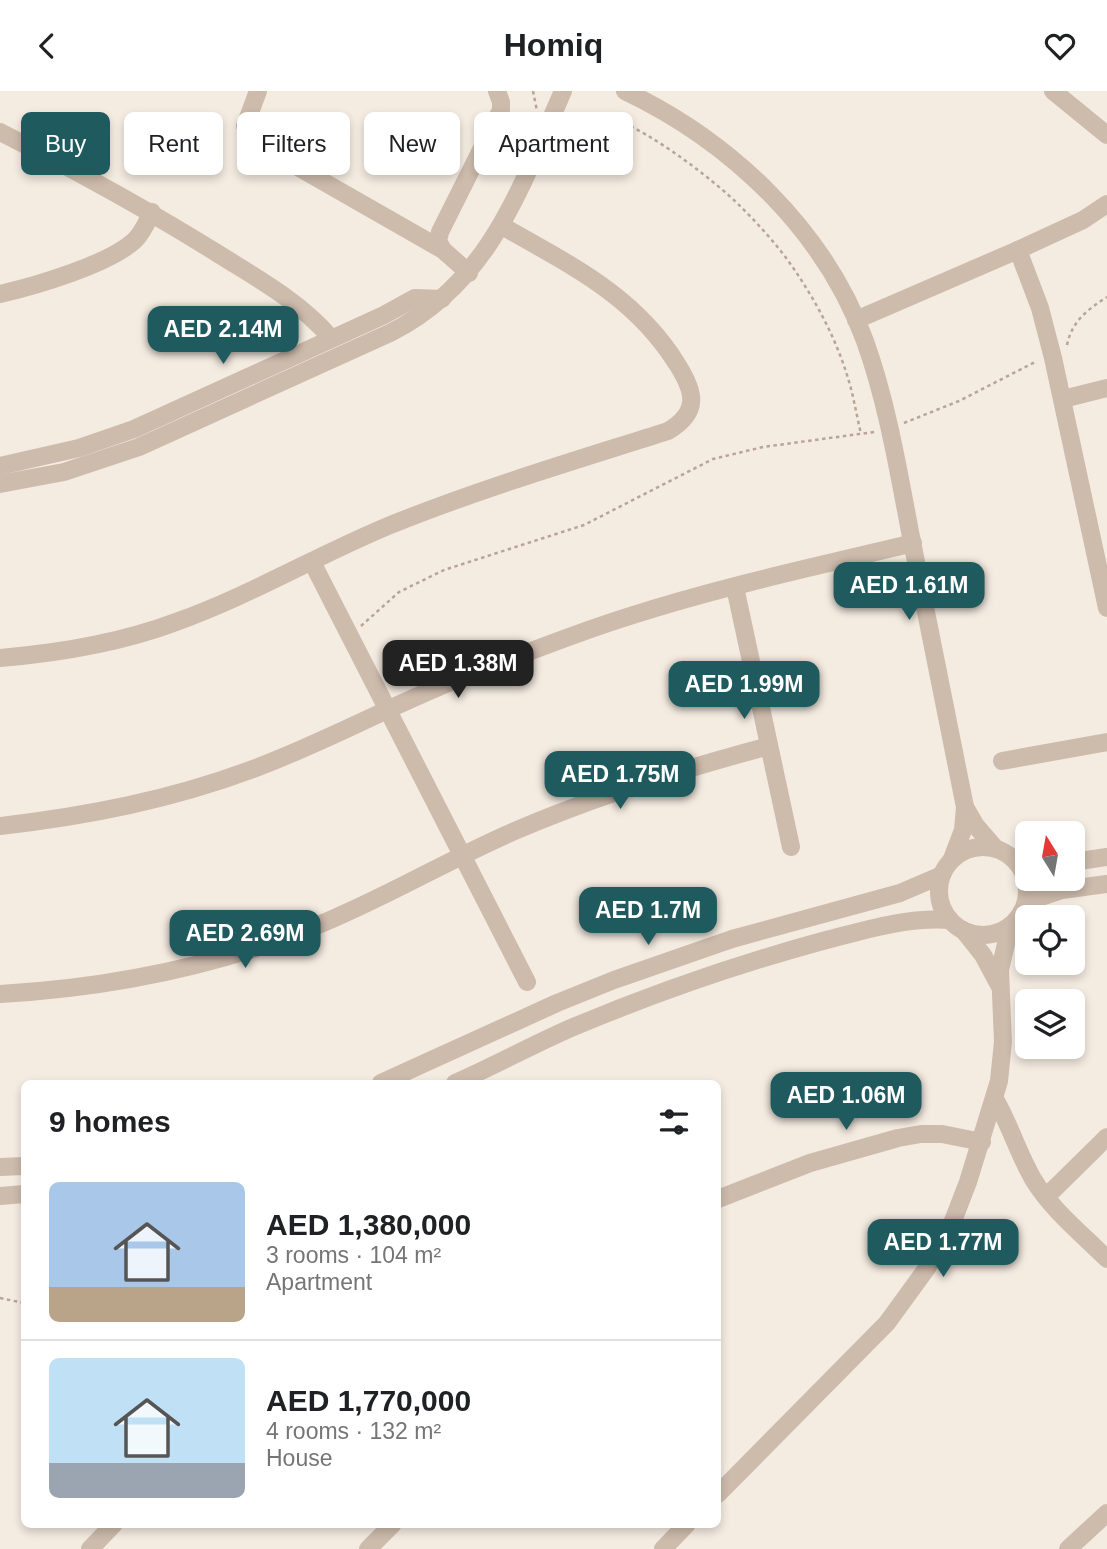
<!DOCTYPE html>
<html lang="en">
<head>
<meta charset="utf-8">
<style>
	:root { --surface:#fff; --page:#f2f2f2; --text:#202124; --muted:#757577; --line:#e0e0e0; --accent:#1f5a5e }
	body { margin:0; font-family:Helvetica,sans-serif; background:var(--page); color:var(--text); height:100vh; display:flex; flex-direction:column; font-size:26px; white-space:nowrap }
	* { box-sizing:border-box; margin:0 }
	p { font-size:23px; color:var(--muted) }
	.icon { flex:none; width:38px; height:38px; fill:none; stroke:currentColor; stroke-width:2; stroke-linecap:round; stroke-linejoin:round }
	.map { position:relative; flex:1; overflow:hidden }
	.side { position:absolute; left:21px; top:989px; width:700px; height:448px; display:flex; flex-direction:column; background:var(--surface); border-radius:10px; box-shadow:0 4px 10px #0003 }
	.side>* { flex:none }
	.top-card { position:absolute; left:21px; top:21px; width:700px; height:63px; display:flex; gap:14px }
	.needle { width:46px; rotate:349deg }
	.controls { position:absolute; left:1015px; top:730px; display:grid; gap:14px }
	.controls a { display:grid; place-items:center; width:70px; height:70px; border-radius:10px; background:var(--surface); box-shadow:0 4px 10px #0003; font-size:35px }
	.price { position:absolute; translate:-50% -60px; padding:0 16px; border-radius:14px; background:var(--accent); color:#fff; font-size:23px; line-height:46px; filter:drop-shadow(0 2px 4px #0008) }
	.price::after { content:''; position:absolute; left:50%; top:42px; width:21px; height:16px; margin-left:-10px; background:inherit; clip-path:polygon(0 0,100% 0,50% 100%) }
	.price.current { background:#222; color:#fff }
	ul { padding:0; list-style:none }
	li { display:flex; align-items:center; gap:21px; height:175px; padding:0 28px }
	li+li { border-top:2px solid var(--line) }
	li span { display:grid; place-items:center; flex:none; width:196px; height:140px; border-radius:10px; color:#555 }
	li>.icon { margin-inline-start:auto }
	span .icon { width:84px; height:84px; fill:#fffc; stroke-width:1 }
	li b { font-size:30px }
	h2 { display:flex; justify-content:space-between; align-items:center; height:84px; padding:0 28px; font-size:30px }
	.chip { padding:0 24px; border-radius:10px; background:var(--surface); box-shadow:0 4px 10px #0003; font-size:24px; line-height:63px }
	.chip.current { background:var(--accent); color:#fff }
	header { display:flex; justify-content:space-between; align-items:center; height:91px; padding:0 28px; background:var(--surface); font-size:32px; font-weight:700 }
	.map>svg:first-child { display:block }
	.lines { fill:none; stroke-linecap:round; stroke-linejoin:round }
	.path { stroke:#b9a596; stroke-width:2.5; stroke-dasharray:3.5 3.5; stroke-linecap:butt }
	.minor { stroke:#cdbbac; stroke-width:18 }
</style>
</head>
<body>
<header><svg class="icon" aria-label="back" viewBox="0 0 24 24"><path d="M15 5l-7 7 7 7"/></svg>Homiq<svg class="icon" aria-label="heart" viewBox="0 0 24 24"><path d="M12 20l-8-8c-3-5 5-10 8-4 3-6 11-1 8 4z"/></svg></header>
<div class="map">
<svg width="1107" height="1458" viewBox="0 0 1107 1458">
	<rect width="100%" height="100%" fill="#f4ebe1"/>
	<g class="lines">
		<g class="path">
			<path d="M 533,0 L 537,20"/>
			<path d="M 560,49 L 564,48 C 569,36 575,27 589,24 C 623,17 717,91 741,116 C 761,136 780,157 796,181 C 816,211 835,246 846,281 C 853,301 856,322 861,343"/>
			<path d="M 1067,254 C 1072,230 1087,219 1107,206"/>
			<path d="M 904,332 L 959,310 L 1037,270"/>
			<path d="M 361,535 L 399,501 L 444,479 L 584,434 L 713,368 L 763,356 L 874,341"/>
			<path d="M 0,1207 L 24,1212"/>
		</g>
		<g class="minor">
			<path d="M 258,0 L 245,35 L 254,51 L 443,159 L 469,182"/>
			<path d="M 625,0 C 730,50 824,138 865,250 C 888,314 899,384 912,451 C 930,539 947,628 965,716 L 963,739 L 952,768"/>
			<path d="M 1053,0 L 1107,44"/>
			<path d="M 0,41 C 75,79 148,119 220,164 C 260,189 300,211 331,247"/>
			<path d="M 443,159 L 438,150 L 440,141 L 501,19 L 501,11 L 497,0"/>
			<path d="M 1018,159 L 1040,217 L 1053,267 L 1107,517"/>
			<path d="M 0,203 C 35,195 110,173 135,149 C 143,141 147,131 152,121"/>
			<path d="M 856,229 L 1018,159 L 1083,129 L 1107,113"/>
			<path d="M 1063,308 L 1107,297"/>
			<path d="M 0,375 L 79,357 L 134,338 L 384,224 L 415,207 L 442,208"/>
			<path d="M 0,393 L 64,381 L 139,356 L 392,241 C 491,190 521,95 563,0"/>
			<path d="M 312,471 L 527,891"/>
			<path d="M 735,496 L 791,756"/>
			<path d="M 0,567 C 59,562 120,552 176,531 C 249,505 316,465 388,435 C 479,398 574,370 668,340 C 700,321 695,301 677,273 C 634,204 570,174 502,135"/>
			<path d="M 1002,670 L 1107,651"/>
			<path d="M 965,716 L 976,735 L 995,757"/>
			<path d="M 0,735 C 87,725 170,709 253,678 C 329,650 400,609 476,581 C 527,562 578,541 630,525 C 723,495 819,475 913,452"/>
			<circle cx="983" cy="800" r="44"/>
			<path d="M 1073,771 L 1107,766"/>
			<path d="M 1026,811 L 1062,799 L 1107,793"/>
			<path d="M 963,839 L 983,864 L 999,894"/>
			<path d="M 0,903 C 105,897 213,876 311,837 C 382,809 447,769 517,739 C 599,704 683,678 769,655"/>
			<path d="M 381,992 L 557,912 L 614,889 L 732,848 L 900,802 L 942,784"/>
			<path d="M 455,992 C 494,975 532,954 571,937 C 652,903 735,874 819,851 C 862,840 904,826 950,829"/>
			<path d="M 995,1008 C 1010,1034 1018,1062 1033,1088 C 1051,1118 1082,1143 1107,1168"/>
			<path d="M 0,1076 L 24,1075"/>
			<path d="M 0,1105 L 24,1103"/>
			<path d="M 1046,1106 L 1107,1046"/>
			<path d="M 718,1108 L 810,1072 L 898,1047 L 921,1043 L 942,1043 L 982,1051"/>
			<path d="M 718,1403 L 887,1232 L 927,1177 L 951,1135 L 968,1091 L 999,990 L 1003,951 L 1000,879 L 1010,835"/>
			<path d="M 90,1458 L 114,1433"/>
			<path d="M 368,1458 L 393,1433"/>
			<path d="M 663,1458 L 687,1433"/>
			<path d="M 1068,1458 L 1107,1422"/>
		</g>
	</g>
</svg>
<div class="controls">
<a><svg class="needle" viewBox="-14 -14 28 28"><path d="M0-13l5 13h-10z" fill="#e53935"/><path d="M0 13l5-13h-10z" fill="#757577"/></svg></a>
<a><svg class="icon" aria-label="locate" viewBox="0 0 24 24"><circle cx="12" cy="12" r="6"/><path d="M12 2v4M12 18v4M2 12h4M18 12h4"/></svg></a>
<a><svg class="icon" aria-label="layers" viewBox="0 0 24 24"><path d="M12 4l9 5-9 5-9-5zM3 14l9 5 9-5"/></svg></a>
</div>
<b class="price" style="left:223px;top:275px">AED 2.14M</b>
<b class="price" style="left:909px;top:531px">AED 1.61M</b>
<b class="price current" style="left:458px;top:609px">AED 1.38M</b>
<b class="price" style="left:744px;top:630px">AED 1.99M</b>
<b class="price" style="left:620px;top:720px">AED 1.75M</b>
<b class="price" style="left:648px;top:856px">AED 1.7M</b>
<b class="price" style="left:245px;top:879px">AED 2.69M</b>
<b class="price" style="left:846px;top:1041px">AED 1.06M</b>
<b class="price" style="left:943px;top:1188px">AED 1.77M</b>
<div class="top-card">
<a class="chip current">Buy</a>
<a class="chip">Rent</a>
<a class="chip">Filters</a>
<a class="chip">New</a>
<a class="chip">Apartment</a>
</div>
<section class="side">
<h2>9 homes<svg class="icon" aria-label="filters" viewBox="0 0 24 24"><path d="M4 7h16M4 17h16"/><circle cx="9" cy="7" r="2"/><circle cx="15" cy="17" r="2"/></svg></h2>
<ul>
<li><span style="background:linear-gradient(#a9c7e8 75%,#b9a48a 0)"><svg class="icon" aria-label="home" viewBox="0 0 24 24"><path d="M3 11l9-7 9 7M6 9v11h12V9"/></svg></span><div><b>AED 1,380,000</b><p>3 rooms · 104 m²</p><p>Apartment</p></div></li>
<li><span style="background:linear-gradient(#bfe0f5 75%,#9aa5b1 0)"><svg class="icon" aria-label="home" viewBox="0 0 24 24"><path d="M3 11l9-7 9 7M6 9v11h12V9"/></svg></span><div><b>AED 1,770,000</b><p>4 rooms · 132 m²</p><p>House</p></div></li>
</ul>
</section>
</div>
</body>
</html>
